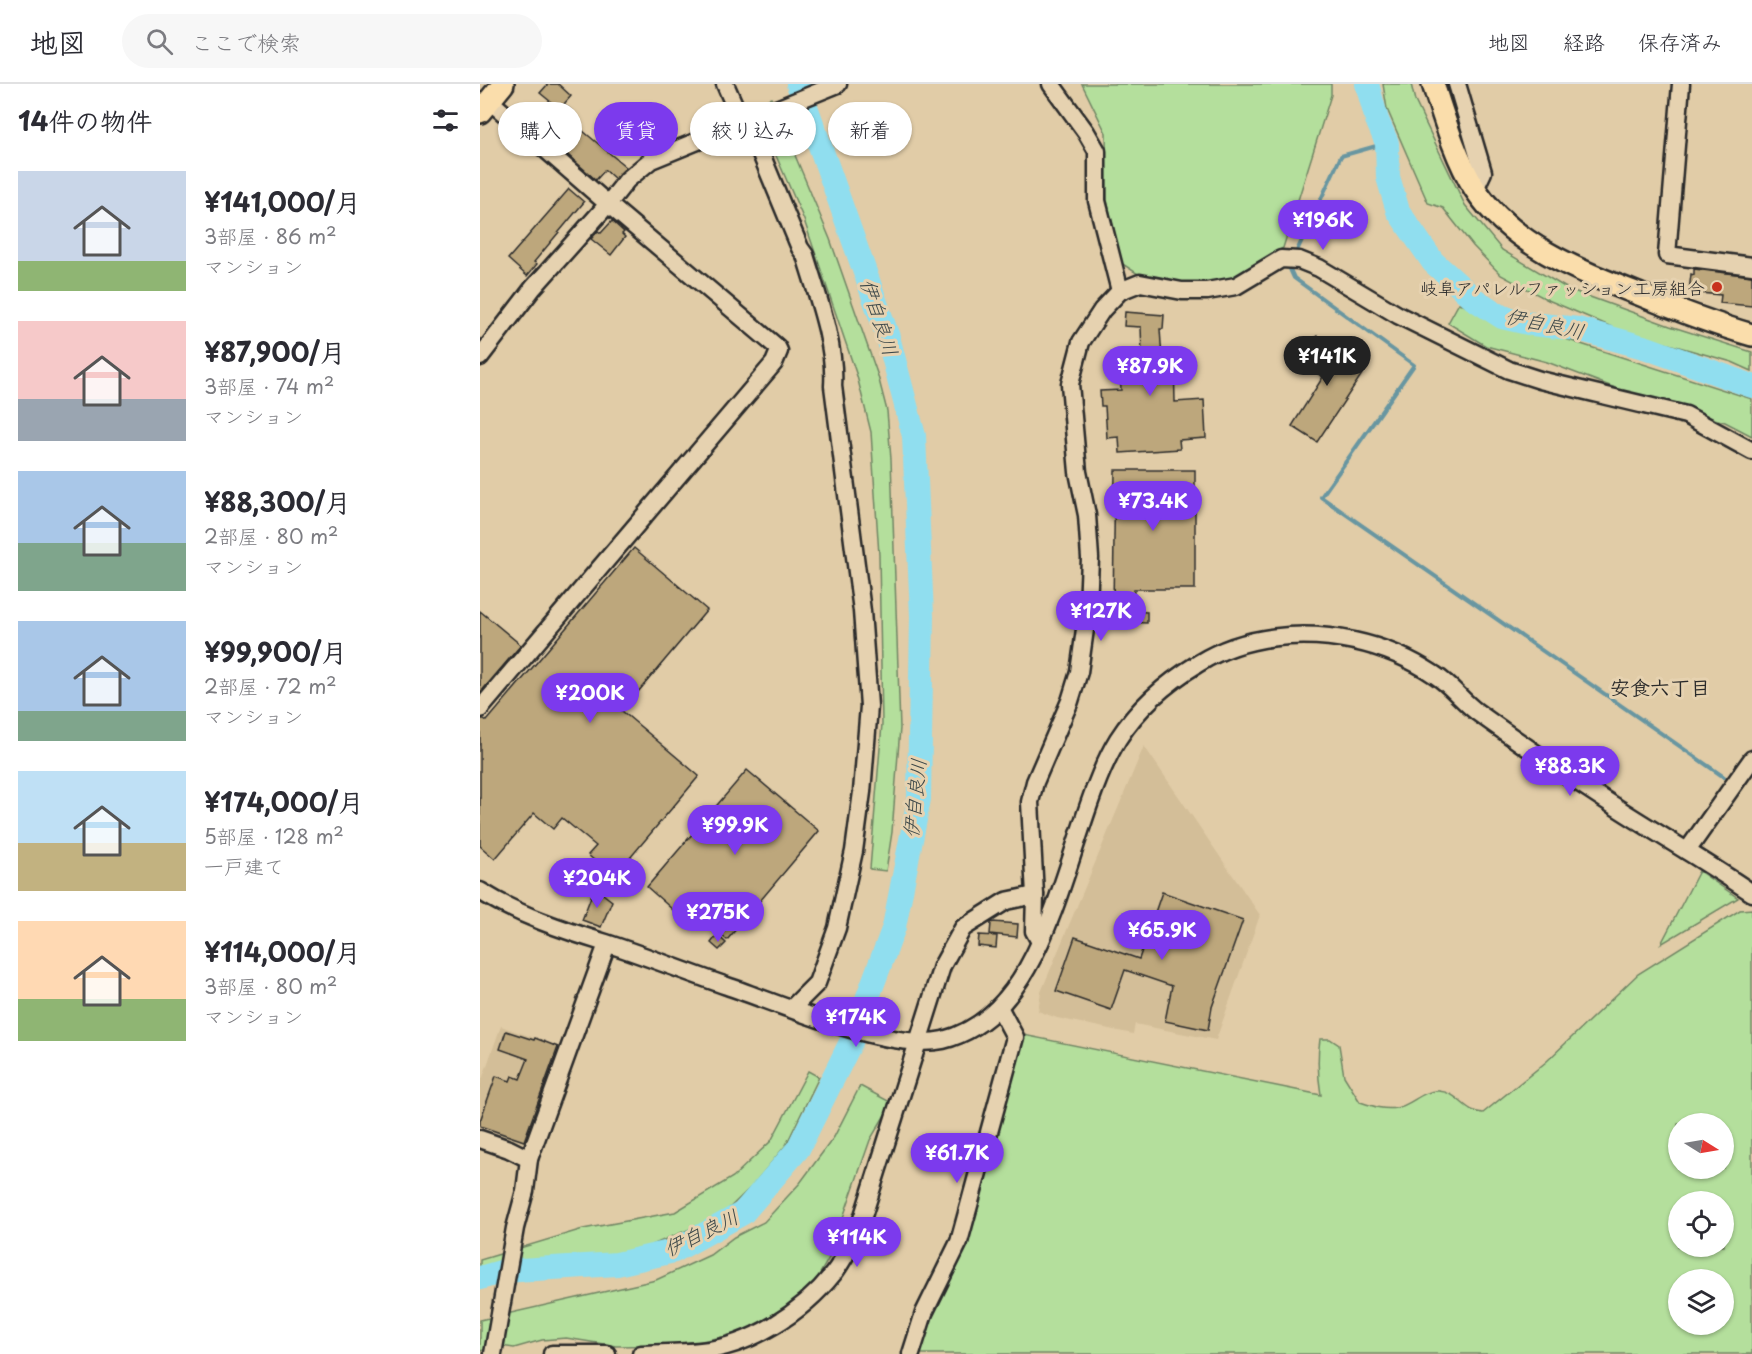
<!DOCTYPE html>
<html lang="ja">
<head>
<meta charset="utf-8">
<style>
	:root { --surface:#fff; --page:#f7f7f7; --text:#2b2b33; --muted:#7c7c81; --line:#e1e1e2; --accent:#7c3aed }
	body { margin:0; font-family:"Playpen Sans","Klee One",sans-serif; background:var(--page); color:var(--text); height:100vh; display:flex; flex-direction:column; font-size:22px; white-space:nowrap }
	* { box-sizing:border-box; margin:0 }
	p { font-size:20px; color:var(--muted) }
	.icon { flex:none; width:33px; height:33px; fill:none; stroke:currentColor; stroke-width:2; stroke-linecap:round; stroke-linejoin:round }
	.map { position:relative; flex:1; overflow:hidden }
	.panel { display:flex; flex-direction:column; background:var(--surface); width:480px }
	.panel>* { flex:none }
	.hud { position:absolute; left:18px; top:18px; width:570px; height:54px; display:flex; gap:12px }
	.needle { width:39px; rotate:101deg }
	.controls { position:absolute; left:1188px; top:1029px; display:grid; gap:12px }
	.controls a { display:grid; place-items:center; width:66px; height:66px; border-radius:50%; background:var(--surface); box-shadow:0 2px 4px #0004; font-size:30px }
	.price { position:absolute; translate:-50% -51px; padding:0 14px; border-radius:21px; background:var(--accent); color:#fff; font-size:20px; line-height:39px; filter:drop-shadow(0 2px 3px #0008) }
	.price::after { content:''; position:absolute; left:50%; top:36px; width:18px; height:14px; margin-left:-9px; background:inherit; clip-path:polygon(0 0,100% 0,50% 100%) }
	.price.selected { background:#222; color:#fff }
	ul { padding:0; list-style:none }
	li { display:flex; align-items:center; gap:18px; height:150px; padding:0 18px }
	li span { display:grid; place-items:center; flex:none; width:168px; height:120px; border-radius:0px; color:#555 }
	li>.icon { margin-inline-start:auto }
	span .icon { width:72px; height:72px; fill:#fffc; stroke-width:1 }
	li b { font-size:26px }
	h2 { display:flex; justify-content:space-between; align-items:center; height:72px; padding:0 18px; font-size:26px }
	.chip { padding:0 21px; border-radius:27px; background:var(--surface); box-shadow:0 2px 4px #0004; font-size:21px; line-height:54px }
	.chip.selected { background:var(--accent); color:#fff }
	header { display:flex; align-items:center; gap:36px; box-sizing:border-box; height:84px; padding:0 30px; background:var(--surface); border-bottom:2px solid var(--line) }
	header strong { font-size:28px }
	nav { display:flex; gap:33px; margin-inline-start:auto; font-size:21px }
	.search { width:420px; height:54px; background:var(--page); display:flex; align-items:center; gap:15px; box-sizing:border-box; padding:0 21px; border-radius:33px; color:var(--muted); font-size:22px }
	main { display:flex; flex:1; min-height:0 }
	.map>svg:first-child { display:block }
	.built { fill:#d3be98 }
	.green { fill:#b4df9c; stroke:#708564; stroke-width:1.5; fill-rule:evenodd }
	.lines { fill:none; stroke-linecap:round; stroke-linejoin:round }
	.stream { stroke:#6896a1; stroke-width:4 }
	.river { stroke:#90deef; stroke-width:24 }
	.building { fill:#bda77c; stroke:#2b2b2b; stroke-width:1.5 }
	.minor-casing { stroke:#2b2b2b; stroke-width:21 }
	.major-casing { stroke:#2b2b2b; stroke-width:26 }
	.minor { stroke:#e6d2b0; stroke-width:16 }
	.major { stroke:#faddab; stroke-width:21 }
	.poi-dot { fill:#c8321e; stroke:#e6d2b0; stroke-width:2 }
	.labels { text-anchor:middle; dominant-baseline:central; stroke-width:6; stroke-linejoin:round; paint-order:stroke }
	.poi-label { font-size:18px; fill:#2b2b2b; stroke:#e6d2b0; text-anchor:end }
	.water-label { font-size:20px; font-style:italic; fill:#3a4648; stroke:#e6d2b0 }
	.neighbourhood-label { font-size:20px; font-weight:bold; fill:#2b2b2b; stroke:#e6d2b0 }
</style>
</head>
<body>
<header>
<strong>地図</strong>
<div class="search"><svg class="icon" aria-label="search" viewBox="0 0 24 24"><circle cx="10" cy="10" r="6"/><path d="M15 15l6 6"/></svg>ここで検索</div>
<nav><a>地図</a><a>経路</a><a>保存済み</a></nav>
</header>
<main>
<section class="panel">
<h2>14件の物件<svg class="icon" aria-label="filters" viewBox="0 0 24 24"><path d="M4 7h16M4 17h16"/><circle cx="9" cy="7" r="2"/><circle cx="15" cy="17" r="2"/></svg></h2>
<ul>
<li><span style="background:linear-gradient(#c9d6e8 75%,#8fb573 0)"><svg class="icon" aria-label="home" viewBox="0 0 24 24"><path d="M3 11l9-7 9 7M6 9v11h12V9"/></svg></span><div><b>¥141,000/月</b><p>3部屋 · 86 m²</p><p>マンション</p></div></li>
<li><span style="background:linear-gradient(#f6c9c9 65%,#9aa5b1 0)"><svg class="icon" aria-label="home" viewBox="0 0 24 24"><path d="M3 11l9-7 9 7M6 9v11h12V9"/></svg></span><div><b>¥87,900/月</b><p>3部屋 · 74 m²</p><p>マンション</p></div></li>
<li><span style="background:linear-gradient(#a9c7e8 60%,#7fa58c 0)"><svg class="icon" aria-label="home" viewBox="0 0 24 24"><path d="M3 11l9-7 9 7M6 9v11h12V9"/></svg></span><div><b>¥88,300/月</b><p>2部屋 · 80 m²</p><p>マンション</p></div></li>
<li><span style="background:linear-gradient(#a9c7e8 75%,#7fa58c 0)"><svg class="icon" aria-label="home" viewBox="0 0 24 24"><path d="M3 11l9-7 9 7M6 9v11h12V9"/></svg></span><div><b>¥99,900/月</b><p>2部屋 · 72 m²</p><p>マンション</p></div></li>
<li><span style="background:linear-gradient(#bfe0f5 60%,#c2b280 0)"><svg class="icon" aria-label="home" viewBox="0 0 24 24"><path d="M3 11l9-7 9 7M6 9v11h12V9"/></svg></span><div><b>¥174,000/月</b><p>5部屋 · 128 m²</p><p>一戸建て</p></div></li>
<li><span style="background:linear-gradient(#ffd9b3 65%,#8fb573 0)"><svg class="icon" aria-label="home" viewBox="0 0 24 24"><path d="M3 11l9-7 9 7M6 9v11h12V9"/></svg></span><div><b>¥114,000/月</b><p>3部屋 · 80 m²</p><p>マンション</p></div></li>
</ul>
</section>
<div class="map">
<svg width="1272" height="1270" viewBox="0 0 1272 1270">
	<rect width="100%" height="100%" fill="#e1cca7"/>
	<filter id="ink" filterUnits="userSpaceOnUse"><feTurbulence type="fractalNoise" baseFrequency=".0167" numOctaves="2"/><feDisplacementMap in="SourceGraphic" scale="12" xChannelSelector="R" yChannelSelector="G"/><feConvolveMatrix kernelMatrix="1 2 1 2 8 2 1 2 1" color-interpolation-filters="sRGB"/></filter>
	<g filter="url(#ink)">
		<g class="built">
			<path d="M 664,662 L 780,831 L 736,956 L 655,940 L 653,950 L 577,934 L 558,927 L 561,908 Z"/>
			<path d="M 21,942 L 80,963 L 46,1060 L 0,1043 L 0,1001 Z"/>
		</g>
		<g class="green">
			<path d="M 602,0 L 851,0 L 851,11 L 803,164 L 758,192 L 707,203 L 658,190 L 641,179 L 627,116 L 626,49 Z"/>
			<path d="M 903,0 L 931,0 L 935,17 L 985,121 L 1022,166 L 1088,205 L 1190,242 L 1272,268 L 1272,287 L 1252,278 L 1139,246 L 1068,216 L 1021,191 L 993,162 L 963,124 L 948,119 L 907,25 Z"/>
			<path d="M 291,14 L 350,155 L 398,292 L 407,327 L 411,375 L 420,644 L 412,748 L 406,787 L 390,785 L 402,640 L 399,471 L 391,348 L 377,292 L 324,136 L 274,21 Z"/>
			<path d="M 979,219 L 1024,241 L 1076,252 L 1272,315 L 1272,352 L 1245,338 L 1172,318 L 1067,278 L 1006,262 L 968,239 Z"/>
			<path d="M 1219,787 L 1258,814 L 1181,860 Z"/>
			<path d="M 1272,825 L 1272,1270 L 437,1270 L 544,951 L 841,1011 C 838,993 837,974 840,955 L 850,955 L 859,961 L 864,992 L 880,1018 C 892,1022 903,1026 916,1024 C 932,1021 942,1006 959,1007 C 978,1008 984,1028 1003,1029 L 1066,978 L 1158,890 L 1260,826 ZM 1198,1040 L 1244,1040 L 1244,1084 L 1198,1084 ZM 1198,1118 L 1244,1118 L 1244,1162 L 1198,1162 ZM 1198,1196 L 1244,1196 L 1244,1240 L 1198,1240 Z"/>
			<path d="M 328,987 L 339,993 L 306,1061 L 271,1103 L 241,1132 L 153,1169 L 0,1198 L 0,1176 L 103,1145 L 195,1128 L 253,1093 L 291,1057 Z"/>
			<path d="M 380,1002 L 412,1019 L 390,1056 L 349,1174 L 331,1205 L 303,1229 L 264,1249 L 200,1261 L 136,1262 L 86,1254 L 62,1256 L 34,1264 L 21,1262 L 0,1267 L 0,1236 L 176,1196 L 230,1171 L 254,1153 L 284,1138 L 320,1099 L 354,1053 Z"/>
		</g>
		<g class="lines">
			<g class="stream">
				<path d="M 815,171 L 861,72 L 907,59"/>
				<path d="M 810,180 L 809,183 L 814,194 L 934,281 L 841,413 L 1244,693"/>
			</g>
			<g class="river">
				<path d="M 887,0 L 897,36 L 907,59 L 908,93 L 918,127 L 953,178 L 994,215 L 1022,233 L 1052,240 L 1098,245 L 1167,264 L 1272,302"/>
				<path d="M 0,1194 L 24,1187 L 137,1180 L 194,1167 L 263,1129 L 318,1065 L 371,958 L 414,843 L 439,715 L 442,532 L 434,352 L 408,253 L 318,0"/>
			</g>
		</g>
		<g class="building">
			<path d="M 68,0 L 78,0 L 91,12 L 84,20 L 95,30 L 88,39 L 76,29 L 71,35 L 62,28 L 71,18 L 60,9 Z"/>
			<path d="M 97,42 L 146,83 L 135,95 L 125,86 L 116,96 L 79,63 Z"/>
			<path d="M 89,105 L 104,118 L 54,178 L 57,180 L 47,192 L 28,175 Z"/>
			<path d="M 132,137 L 144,148 L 142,150 L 145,153 L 131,171 L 111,155 L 118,147 L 121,149 Z"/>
			<path d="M 1214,185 L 1272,192 L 1272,222 L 1240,219 L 1241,211 L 1209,208 L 1211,190 L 1214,191 Z"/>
			<path d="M 645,228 L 684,231 L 683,245 L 680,245 L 682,274 L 685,274 L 685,276 L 694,276 L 695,318 L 724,316 L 726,354 L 699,356 L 700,365 L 640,369 L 639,353 L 627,354 L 625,322 L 621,322 L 620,307 L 641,306 L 639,271 L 662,270 L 661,243 L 644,242 Z"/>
			<path d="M 837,252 L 886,284 L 837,358 L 812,342 L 843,293 L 820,278 Z"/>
			<path d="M 635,386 L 715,386 L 715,505 L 654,505 L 653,522 L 633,522 Z"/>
			<path d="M 154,464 L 227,526 L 142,627 L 219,692 L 134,793 L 108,771 L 116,762 L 82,734 L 73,745 L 54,729 L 15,775 L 0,762 L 0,635 L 4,635 L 7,637 Z"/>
			<path d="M 0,527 L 41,561 L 0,609 Z"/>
			<path d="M 644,527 L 667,528 L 667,539 L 644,538 Z"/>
			<path d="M 267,686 L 339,747 L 247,856 L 201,816 L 193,826 L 167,803 Z"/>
			<path d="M 119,807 L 132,817 L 121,843 L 102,836 L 112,810 L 115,811 Z"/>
			<path d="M 682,808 L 763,836 L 732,923 L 728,946 L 685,937 L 692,902 L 645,886 L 631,926 L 576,907 L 595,853 L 659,875 Z"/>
			<path d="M 513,838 L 538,840 L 537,853 L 510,850 L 511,839 Z"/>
			<path d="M 237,851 L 246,859 L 239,866 L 231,859 Z"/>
			<path d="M 499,851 L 517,852 L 516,864 L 498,862 Z"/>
			<path d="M 26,947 L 54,956 L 55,954 L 78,963 L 44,1057 L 0,1042 L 0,1037 L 16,992 L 30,997 L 32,992 L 40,995 L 48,975 L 20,965 Z"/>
		</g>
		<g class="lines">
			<defs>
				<g id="minor">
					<path d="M 245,0 L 262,39 L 279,65 L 320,164 L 325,171 C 337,211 356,261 353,302 L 382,527 L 389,622 L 382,708 L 374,767 L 357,844 L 337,899 L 312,924"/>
					<path d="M 571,0 L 606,48 L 617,67 L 617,117 L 640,207"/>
					<path d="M 977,0 L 1003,88 L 995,105"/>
					<path d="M 1201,0 L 1187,171 L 1272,182"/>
					<path d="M 0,273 L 53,204 L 128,120 L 147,96 L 171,76 L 358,0"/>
					<path d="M 0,625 L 294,279 L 299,267 L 297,263 L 128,120 L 10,17"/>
					<path d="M 1207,767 L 1272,675"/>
					<path d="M 0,807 C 38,831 83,846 126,859 C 166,872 206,888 247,902 C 300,920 410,968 463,956 C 576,928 585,741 638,655 C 659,622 686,599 719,579 C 764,551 823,546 874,557 C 902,563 931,575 955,591 C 971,601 982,617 997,628 C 1036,656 1076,684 1116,710 C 1167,744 1221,774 1272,809"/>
					<path d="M 560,858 L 554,847 L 555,811 L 550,718 L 555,698 L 590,617 L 599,588 L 608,524 L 610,474 L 607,431 L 598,388 L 590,300 L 601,258 L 622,226 L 640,207 L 660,199 L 702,207 L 727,207 L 756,202 L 801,175 L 819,176 L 839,184 L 918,231 L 1029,286 L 1060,296 L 1206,331 L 1272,367"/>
					<path d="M 0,1055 L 29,1065 L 49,1075"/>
					<path d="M 13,1270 L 35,1144 L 45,1107 L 49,1075 L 127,860"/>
					<path d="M 72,1270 L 127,1270"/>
					<path d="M 161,1270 C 181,1269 201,1269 221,1267 C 270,1262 322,1229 353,1190 C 362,1179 369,1164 377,1151 L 462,882 L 483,844 L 526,817 L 555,811"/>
					<path d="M 431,1270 L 444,1229 L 479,1158 L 535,953 L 519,923"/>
				</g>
				<g id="major">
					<path d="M 953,0 C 964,34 976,75 995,105 C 1033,162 1100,187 1161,211 C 1197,226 1234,240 1272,251"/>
					<path d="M 0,28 L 23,0"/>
				</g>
			</defs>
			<use href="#minor" class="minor-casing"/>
			<use href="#major" class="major-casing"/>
			<use href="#minor" class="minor"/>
			<use href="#major" class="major"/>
		</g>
	</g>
	<circle class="poi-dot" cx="1237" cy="203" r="6"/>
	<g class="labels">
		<g class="poi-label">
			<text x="1225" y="203">岐阜アパレルファッション工房組合</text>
		</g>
		<g class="water-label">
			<text transform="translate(400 233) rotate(72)">伊自良川</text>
			<text transform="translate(1065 239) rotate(12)">伊自良川</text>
			<text transform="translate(434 714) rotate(-84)">伊自良川</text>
			<text transform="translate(221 1148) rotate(-26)">伊自良川</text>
		</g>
		<g class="neighbourhood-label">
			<text x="1180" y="603">安食六丁目</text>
		</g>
	</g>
</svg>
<div class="controls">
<a><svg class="needle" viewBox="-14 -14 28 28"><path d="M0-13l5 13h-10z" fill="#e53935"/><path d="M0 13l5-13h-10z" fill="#7c7c81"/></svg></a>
<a><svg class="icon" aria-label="locate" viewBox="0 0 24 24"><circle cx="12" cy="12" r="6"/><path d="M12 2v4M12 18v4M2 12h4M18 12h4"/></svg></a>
<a><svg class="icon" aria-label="layers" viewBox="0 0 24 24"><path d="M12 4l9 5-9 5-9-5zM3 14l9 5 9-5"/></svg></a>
</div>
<b class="price" style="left:843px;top:167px">¥196K</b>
<b class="price selected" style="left:847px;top:303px">¥141K</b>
<b class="price" style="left:670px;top:313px">¥87.9K</b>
<b class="price" style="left:673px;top:448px">¥73.4K</b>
<b class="price" style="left:621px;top:558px">¥127K</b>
<b class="price" style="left:110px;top:640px">¥200K</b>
<b class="price" style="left:1090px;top:713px">¥88.3K</b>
<b class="price" style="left:255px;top:772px">¥99.9K</b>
<b class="price" style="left:117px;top:825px">¥204K</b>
<b class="price" style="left:238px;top:859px">¥275K</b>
<b class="price" style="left:682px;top:877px">¥65.9K</b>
<b class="price" style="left:376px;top:964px">¥174K</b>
<b class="price" style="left:477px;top:1100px">¥61.7K</b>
<b class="price" style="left:377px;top:1184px">¥114K</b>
<div class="hud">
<a class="chip">購入</a>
<a class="chip selected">賃貸</a>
<a class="chip">絞り込み</a>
<a class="chip">新着</a>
</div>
</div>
</main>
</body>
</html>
